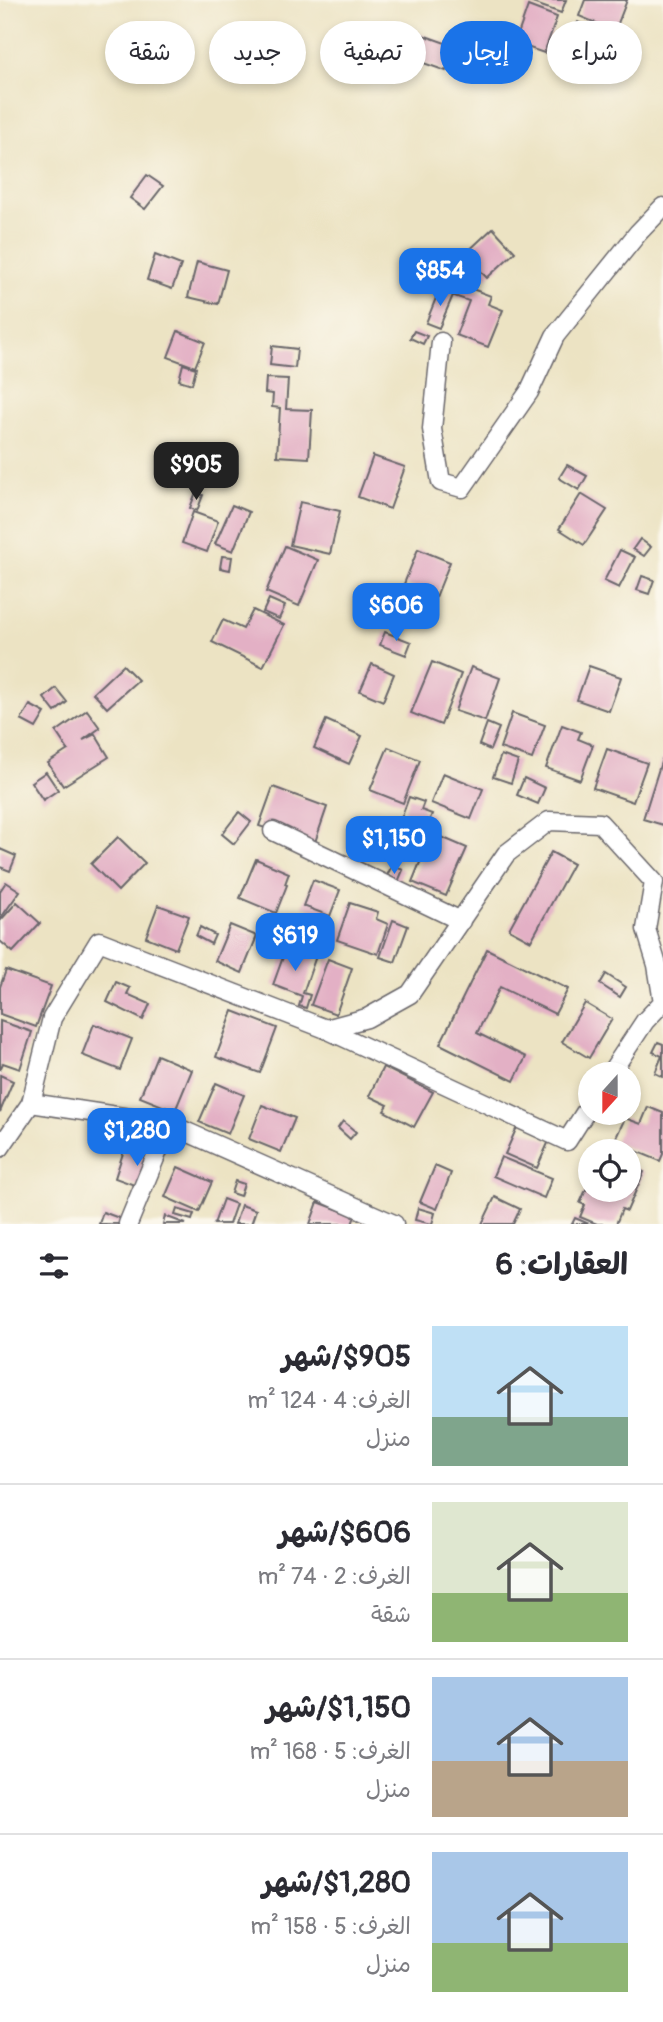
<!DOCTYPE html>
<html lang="ar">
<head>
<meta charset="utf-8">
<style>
	:root { --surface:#fff; --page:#f2f2f3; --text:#2b2b33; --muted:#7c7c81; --line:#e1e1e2; --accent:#1a73e8 }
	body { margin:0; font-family:Pangolin,"Playpen Sans Arabic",sans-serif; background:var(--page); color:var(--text); direction:rtl; height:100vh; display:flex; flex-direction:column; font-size:26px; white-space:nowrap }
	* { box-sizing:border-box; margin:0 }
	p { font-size:23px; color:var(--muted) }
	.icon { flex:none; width:38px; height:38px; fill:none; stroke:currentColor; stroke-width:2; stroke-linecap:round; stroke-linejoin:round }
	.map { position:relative; height:1224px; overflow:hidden; direction:ltr }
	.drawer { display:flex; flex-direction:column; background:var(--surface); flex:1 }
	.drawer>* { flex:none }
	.hud { position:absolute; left:21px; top:21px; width:621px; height:63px; direction:rtl; display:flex; gap:14px }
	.needle { width:46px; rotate:201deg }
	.controls { position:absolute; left:578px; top:1062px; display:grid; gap:14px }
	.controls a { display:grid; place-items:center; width:63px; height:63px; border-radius:50%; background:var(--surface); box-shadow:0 4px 10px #0003; font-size:35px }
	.price { position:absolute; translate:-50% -60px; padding:0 16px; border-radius:14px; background:var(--accent); color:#fff; font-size:23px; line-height:46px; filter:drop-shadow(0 2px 4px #0008) }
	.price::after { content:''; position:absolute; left:50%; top:42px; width:21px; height:16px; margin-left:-10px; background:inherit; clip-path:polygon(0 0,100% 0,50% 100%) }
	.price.active { background:#222; color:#fff }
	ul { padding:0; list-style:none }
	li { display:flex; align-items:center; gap:21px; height:175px; padding:0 35px }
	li+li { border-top:2px solid var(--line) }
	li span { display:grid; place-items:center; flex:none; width:196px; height:140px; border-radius:0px; color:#555 }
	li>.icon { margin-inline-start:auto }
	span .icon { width:84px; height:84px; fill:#fffc; stroke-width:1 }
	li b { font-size:30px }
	h2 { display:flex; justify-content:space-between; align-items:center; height:84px; padding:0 35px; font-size:30px }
	.tag { padding:0 24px; border-radius:32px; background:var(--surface); box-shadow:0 4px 10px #0003; font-size:24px; line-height:63px }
	.tag.active { background:var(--accent); color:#fff }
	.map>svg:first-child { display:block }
	.building { fill:#e3b0c5 }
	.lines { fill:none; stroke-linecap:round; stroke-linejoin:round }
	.minor-casing { stroke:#69666b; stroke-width:21 }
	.minor { stroke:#fff; stroke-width:18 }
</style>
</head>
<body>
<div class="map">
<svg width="663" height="1224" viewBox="0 0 663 1224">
	<rect width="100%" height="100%" fill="#fbf7ec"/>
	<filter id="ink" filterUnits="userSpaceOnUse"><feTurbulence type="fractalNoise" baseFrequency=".0143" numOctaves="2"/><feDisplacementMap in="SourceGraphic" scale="14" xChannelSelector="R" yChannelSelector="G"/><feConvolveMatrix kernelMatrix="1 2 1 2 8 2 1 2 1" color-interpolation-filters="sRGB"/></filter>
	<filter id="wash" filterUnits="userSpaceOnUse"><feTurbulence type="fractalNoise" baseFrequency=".00686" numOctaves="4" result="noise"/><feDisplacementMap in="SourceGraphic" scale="28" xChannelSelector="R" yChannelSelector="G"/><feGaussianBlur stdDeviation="1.57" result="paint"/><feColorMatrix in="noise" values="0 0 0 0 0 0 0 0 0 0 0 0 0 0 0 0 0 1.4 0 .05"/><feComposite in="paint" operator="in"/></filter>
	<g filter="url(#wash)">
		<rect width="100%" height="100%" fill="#ece3c3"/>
		<g id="blocks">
			<g class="building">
				<path d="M 524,0 L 566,0 L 561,13 Z"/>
				<path d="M 585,0 L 627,0 L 615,31 L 579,16 Z"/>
				<path d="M 528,6 L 557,17 L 544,53 L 515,43 Z"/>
				<path d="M 578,22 L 596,32 L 589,44 L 602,51 L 590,73 L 559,56 Z"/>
				<path d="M 420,34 L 454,46 L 446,71 L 412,59 Z"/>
				<path d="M 147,175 L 163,186 L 145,209 L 130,198 Z"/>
				<path d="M 493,228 L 515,252 L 487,278 L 465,254 Z"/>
				<path d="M 155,255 L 181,265 L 172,289 L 147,280 Z"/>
				<path d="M 197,262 L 227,270 L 218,304 L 188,297 Z"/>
				<path d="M 459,284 L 491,296 L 488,304 L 503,310 L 488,347 L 456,335 L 469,301 L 454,296 Z"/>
				<path d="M 440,288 L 454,293 L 439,328 L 426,323 Z"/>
				<path d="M 178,331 L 205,342 L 195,367 L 168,357 Z"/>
				<path d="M 414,331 L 427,336 L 423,344 L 410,338 Z"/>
				<path d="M 272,346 L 297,349 L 295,368 L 270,365 Z"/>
				<path d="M 183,364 L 196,368 L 192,384 L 179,380 Z"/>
				<path d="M 266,378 L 288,379 L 286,409 L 312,410 L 309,458 L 277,456 L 280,408 L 272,407 L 273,394 L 265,393 Z"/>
				<path d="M 373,456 L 405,467 L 390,509 L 358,497 Z"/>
				<path d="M 567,465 L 587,476 L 579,490 L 559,478 Z"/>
				<path d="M 196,492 L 203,495 L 197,511 L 190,508 Z"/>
				<path d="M 581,494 L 607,510 L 584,545 L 559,529 Z"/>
				<path d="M 300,502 L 340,511 L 330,554 L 290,545 Z"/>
				<path d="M 232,505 L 249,512 L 233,551 L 215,544 Z"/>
				<path d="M 193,512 L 218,521 L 207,552 L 182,543 Z"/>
				<path d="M 640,539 L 651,547 L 644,556 L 633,549 Z"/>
				<path d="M 285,546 L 318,560 L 299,606 L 266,592 Z"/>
				<path d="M 418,549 L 450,562 L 436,597 L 404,584 Z"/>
				<path d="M 620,550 L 635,557 L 619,588 L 604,581 Z"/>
				<path d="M 222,556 L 232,557 L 230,570 L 220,568 Z"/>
				<path d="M 642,576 L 654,580 L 649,594 L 637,590 Z"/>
				<path d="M 269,599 L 285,606 L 279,619 L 263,612 Z"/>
				<path d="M 253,610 L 284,625 L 263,667 L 212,642 L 223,620 L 243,629 Z"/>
				<path d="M 385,632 L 411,642 L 406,655 L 380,645 Z"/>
				<path d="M 432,662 L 461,674 L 441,725 L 411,713 Z"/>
				<path d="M 372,664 L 394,674 L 383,701 L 360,691 Z"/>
				<path d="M 123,665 L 138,680 L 107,708 L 93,693 Z"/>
				<path d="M 589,666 L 621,677 L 609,711 L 577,700 Z"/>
				<path d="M 471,667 L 500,678 L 485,721 L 455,711 Z"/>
				<path d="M 56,688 L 67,702 L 55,712 L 44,698 Z"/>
				<path d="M 30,705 L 45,713 L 36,728 L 21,720 Z"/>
				<path d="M 87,710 L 100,728 L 83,740 L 95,734 L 109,757 L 63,786 L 48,763 L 68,750 L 56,732 Z"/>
				<path d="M 512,713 L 545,725 L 532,759 L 500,748 Z"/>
				<path d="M 326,720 L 362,736 L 349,764 L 314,748 Z"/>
				<path d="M 487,723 L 499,728 L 490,750 L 479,745 Z"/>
				<path d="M 562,725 L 581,732 L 578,739 L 593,745 L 580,780 L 546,768 Z"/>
				<path d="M 388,747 L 420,760 L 403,803 L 370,790 Z"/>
				<path d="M 607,749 L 647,763 L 633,802 L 593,788 Z"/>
				<path d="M 501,755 L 518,761 L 511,783 L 493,777 Z"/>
				<path d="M 662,759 L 663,759 L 663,825 L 643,819 Z"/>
				<path d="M 46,772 L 58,790 L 43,800 L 31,782 Z"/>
				<path d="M 443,773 L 483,789 L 471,819 L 431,803 Z"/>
				<path d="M 524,778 L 545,788 L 538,804 L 517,795 Z"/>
				<path d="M 273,787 L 327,807 L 314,845 L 259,826 Z"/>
				<path d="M 409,797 L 424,802 L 421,810 L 432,814 L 426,828 L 401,819 Z"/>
				<path d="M 239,812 L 251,822 L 234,844 L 222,834 Z"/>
				<path d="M 399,823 L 409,828 L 405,839 L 395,835 Z"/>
				<path d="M 432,833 L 467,848 L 446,896 L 412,882 Z"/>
				<path d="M 118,837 L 145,863 L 118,891 L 91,864 Z"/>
				<path d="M 0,849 L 16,856 L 10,871 L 0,867 Z"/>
				<path d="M 551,852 L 573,864 L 531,941 L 509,929 Z"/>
				<path d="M 256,859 L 289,873 L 285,884 L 287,885 L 276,913 L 240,898 Z"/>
				<path d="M 392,865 L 403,870 L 396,887 L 384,882 Z"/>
				<path d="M 313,880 L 340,890 L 330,916 L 303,906 Z"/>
				<path d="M 6,882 L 20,891 L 0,919 L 0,891 Z"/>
				<path d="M 17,902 L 40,923 L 13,952 L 0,941 L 0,921 Z"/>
				<path d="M 350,903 L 378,912 L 376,919 L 388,924 L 378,954 L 337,940 Z"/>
				<path d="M 158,905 L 189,916 L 176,949 L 146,937 Z"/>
				<path d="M 393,920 L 408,926 L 395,962 L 380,957 Z"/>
				<path d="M 230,925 L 257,936 L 242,973 L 215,961 Z"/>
				<path d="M 200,927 L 215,935 L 211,944 L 196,936 Z"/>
				<path d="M 287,946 L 316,956 L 303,993 L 310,995 L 306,1008 L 299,1006 L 302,996 L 273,985 Z"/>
				<path d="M 487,949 L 568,989 L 555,1014 L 500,987 L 477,1033 L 526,1057 L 514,1081 L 440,1044 Z"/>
				<path d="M 328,959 L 352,968 L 336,1014 L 311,1005 Z"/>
				<path d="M 6,970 L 51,986 L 36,1027 L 0,1014 L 0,987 Z"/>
				<path d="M 606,974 L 626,987 L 620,997 L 600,984 Z"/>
				<path d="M 116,982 L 130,988 L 127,994 L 150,1004 L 143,1020 L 107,1002 Z"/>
				<path d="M 585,1003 L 612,1019 L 589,1058 L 562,1042 Z"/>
				<path d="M 233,1011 L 277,1028 L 260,1073 L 216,1057 Z"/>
				<path d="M 0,1021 L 32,1032 L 20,1069 L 3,1063 L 0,1070 Z"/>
				<path d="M 94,1024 L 132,1039 L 120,1070 L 82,1055 Z"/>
				<path d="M 658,1042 L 663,1044 L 663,1077 L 655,1073 L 662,1056 L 653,1052 Z"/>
				<path d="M 157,1055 L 192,1070 L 175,1111 L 140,1097 Z"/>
				<path d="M 383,1067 L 433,1092 L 414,1127 L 384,1111 L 388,1105 L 369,1096 Z"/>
				<path d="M 0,1075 L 13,1081 L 0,1112 Z"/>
				<path d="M 216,1083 L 244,1095 L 228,1134 L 199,1122 Z"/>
				<path d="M 262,1105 L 295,1118 L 281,1152 L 249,1139 Z"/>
				<path d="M 648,1107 L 663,1113 L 663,1154 L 660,1161 L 614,1142 L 625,1118 L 641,1124 Z"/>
				<path d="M 343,1121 L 356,1132 L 350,1139 L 338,1128 Z"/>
				<path d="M 517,1127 L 549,1141 L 537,1168 L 505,1154 Z"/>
				<path d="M 125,1147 L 159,1158 L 148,1190 L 115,1178 Z"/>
				<path d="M 501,1157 L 552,1178 L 544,1198 L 493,1176 Z"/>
				<path d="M 628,1165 L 644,1172 L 627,1211 L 622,1209 L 616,1224 L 597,1224 L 580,1217 L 585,1205 L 580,1203 L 590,1181 L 590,1190 L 628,1190 Z"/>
				<path d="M 435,1166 L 451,1173 L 437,1209 L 420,1202 Z"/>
				<path d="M 178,1167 L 212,1182 L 199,1212 L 165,1197 Z"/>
				<path d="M 235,1181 L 244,1184 L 240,1196 L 231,1193 Z"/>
				<path d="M 495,1197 L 520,1209 L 513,1224 L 482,1224 Z"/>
				<path d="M 223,1199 L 236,1204 L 229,1224 L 214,1224 Z"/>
				<path d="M 318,1202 L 355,1216 L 352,1224 L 310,1224 Z"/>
				<path d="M 241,1205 L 256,1210 L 251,1224 L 235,1224 Z"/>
				<path d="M 418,1208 L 435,1213 L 432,1224 L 415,1220 Z"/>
				<path d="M 177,1209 L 194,1214 L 192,1220 L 175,1215 Z"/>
				<path d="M 103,1212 L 135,1224 L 99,1224 Z"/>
				<path d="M 165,1216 L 186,1224 L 163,1224 Z"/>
				<path d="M 575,1218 L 589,1224 L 572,1224 Z"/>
			</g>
		</g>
	</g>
	<g filter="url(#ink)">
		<use href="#blocks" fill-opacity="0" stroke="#69666b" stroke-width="2"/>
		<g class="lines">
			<defs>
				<g id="minor">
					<path d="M 441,342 L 432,429 L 441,482 L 462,488 L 529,392 L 555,336 L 638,233 L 663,207"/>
					<path d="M 273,831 L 461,921"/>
					<path d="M 326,1029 L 367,1018 L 410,994 L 506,854 L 549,821 L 600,823 L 654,882 L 646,929 L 657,965 L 663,1002 L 645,1021 L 610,1074"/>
					<path d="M 31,1103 L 169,1124 L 394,1224"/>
					<path d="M 0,1148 L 31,1103 L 52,1018 L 99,941 L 326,1029 L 567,1141 L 590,1105"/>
					<path d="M 128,1224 L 169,1124"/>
				</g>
			</defs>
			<use href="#minor" class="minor-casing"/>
			<use href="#minor" class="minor"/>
		</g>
	</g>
</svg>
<div class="controls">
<a><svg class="needle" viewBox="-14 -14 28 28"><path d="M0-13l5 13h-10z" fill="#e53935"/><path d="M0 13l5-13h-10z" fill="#7c7c81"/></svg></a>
<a><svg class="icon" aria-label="locate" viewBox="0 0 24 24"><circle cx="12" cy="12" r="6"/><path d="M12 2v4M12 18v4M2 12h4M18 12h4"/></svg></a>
</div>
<b class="price" style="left:440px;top:308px">$854</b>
<b class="price active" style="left:196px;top:502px">$905</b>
<b class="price" style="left:396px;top:643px">$606</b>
<b class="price" style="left:394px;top:876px">$1,150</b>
<b class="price" style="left:295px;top:973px">$619</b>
<b class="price" style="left:137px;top:1168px">$1,280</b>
<div class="hud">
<a class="tag">شراء</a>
<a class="tag active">إيجار</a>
<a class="tag">تصفية</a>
<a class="tag">جديد</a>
<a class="tag">شقة</a>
</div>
</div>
<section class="drawer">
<h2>العقارات: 6<svg class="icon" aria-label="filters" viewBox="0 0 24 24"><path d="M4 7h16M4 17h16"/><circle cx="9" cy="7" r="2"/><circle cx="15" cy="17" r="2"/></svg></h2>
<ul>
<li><span style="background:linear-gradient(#bfe0f5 65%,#7fa58c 0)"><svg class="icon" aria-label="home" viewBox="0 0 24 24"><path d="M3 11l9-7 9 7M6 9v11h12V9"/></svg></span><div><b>$905/شهر</b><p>الغرف: 4 · 124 m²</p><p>منزل</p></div></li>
<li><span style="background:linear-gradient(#dfe7d0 65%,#8fb573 0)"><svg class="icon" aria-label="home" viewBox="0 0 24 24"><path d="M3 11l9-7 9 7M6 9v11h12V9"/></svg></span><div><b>$606/شهر</b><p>الغرف: 2 · 74 m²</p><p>شقة</p></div></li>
<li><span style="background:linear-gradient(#a9c7e8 60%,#b9a48a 0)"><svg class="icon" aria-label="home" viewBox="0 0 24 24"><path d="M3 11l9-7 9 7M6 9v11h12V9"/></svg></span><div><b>$1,150/شهر</b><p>الغرف: 5 · 168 m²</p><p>منزل</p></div></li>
<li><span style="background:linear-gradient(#a9c7e8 65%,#8fb573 0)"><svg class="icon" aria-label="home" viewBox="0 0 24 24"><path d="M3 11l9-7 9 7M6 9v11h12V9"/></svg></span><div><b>$1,280/شهر</b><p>الغرف: 5 · 158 m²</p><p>منزل</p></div></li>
</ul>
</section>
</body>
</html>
